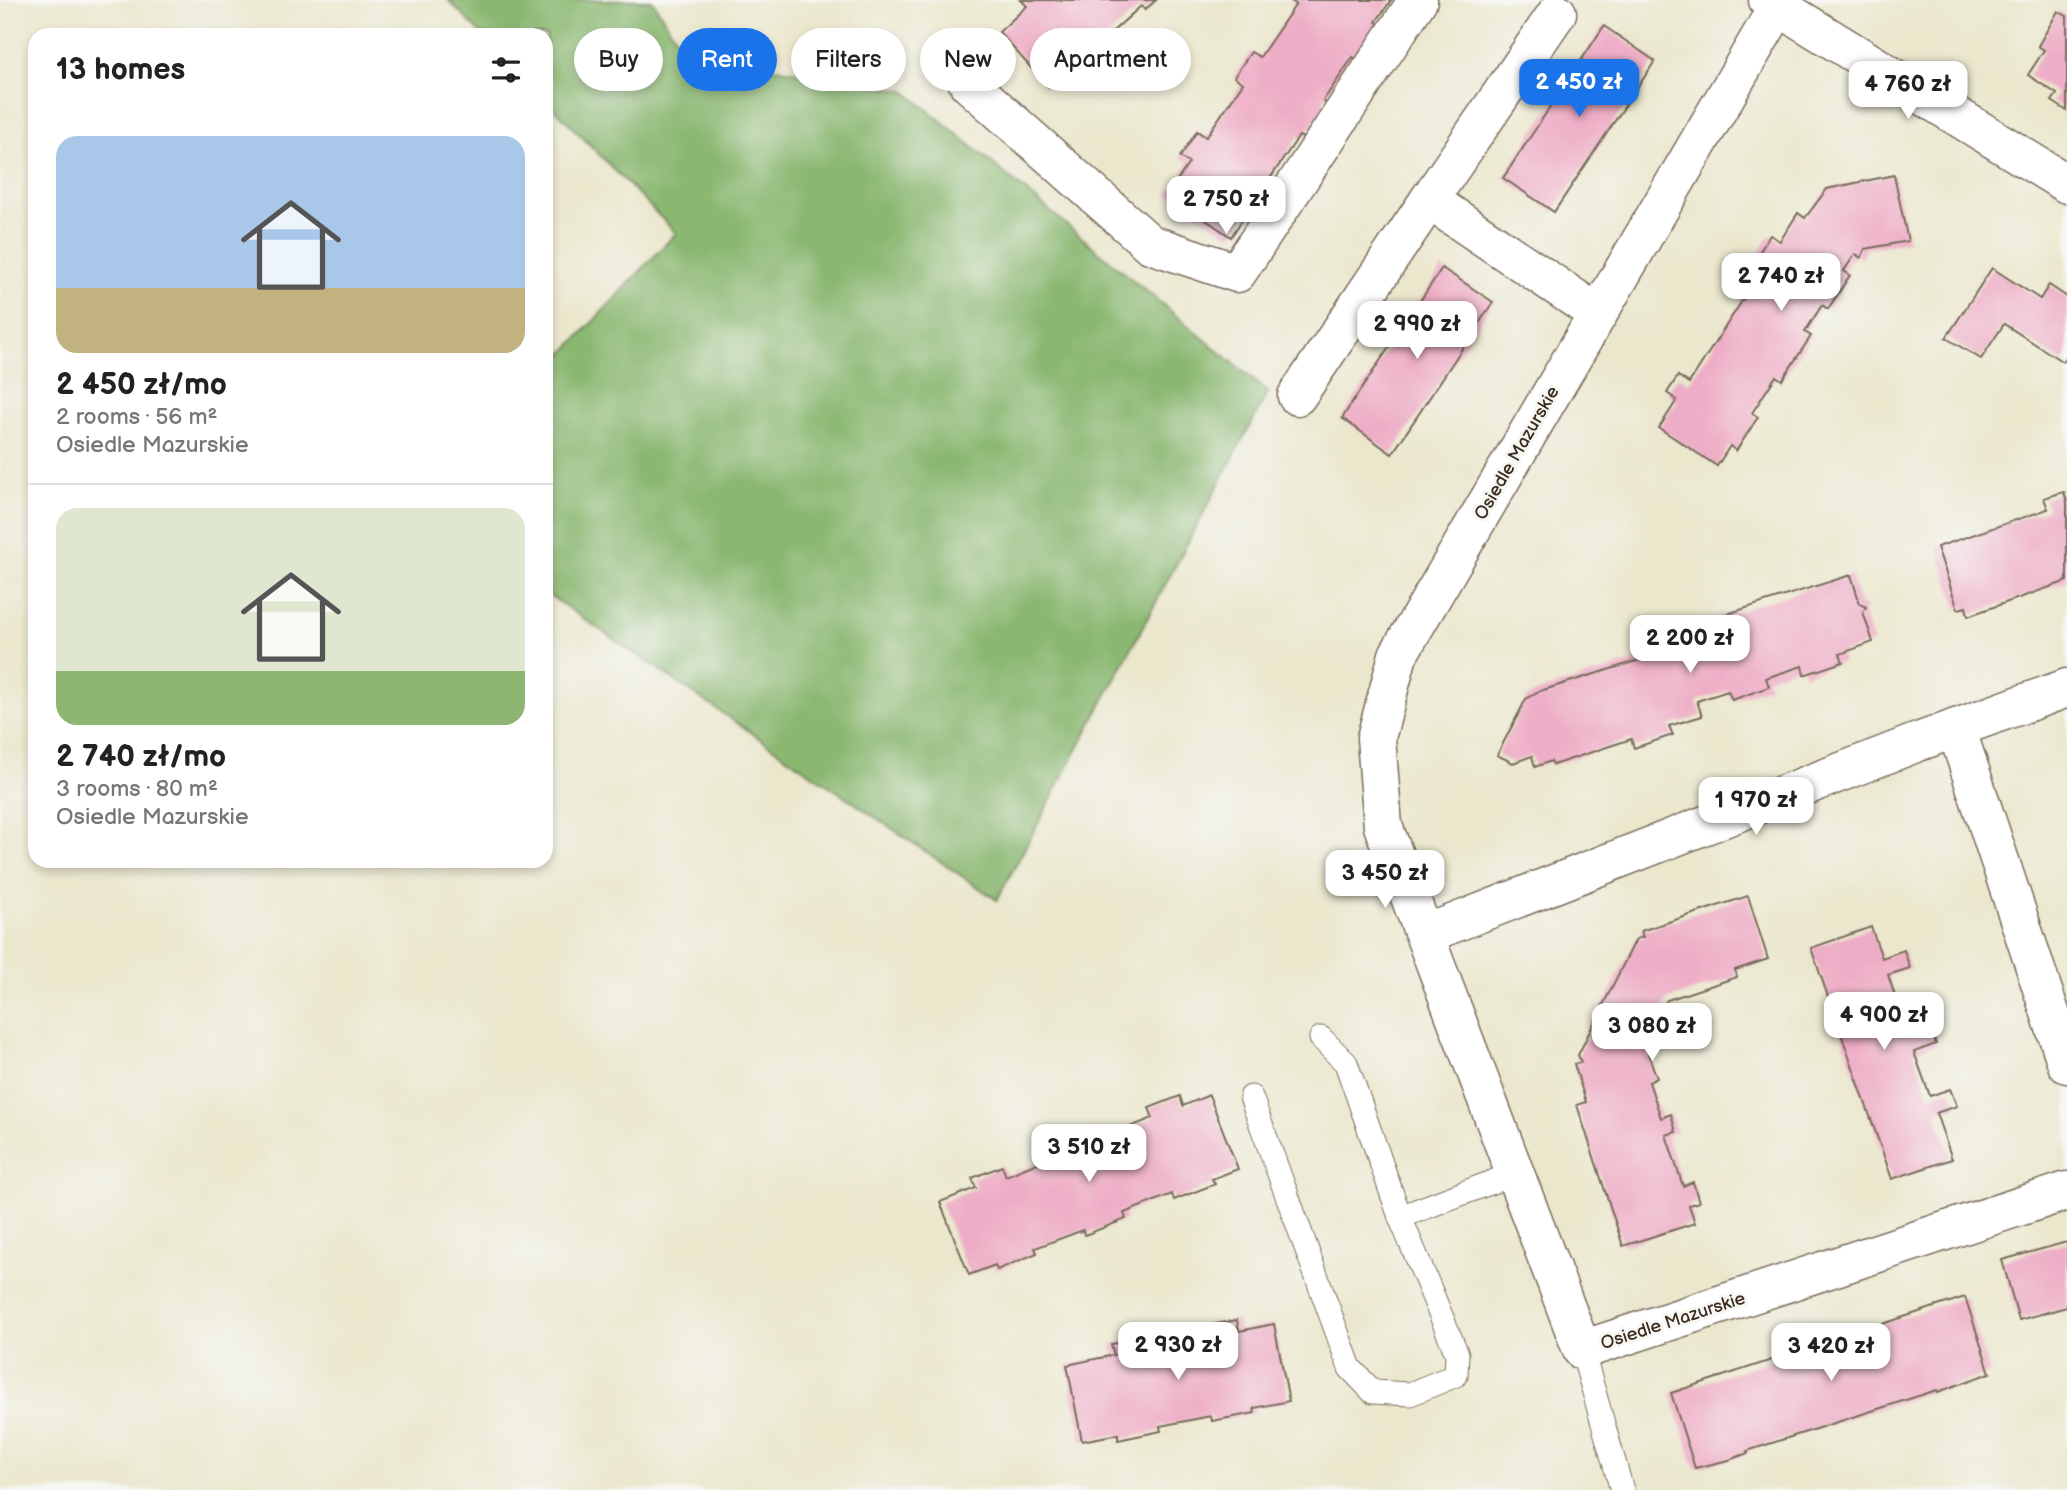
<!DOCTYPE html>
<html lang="en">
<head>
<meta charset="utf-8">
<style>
	:root { --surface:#fff; --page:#f6f6f6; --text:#222; --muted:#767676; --line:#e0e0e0; --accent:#1a73e8 }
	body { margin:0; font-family:"Balsamiq Sans",sans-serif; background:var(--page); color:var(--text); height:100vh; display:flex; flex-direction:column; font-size:26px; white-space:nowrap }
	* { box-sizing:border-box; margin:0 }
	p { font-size:23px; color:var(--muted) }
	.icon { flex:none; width:38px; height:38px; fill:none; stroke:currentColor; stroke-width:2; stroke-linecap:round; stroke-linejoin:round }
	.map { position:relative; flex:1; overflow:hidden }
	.details { position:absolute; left:28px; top:28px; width:525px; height:840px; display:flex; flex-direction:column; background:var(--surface); border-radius:21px; box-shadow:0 4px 10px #0003 }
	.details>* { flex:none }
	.hud { position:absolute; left:574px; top:28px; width:665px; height:63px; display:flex; gap:14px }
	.price { position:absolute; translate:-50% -60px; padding:0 16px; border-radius:14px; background:#fff; color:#222; font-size:23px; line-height:46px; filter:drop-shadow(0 2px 4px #0008) }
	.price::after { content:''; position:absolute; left:50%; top:42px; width:21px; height:16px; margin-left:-10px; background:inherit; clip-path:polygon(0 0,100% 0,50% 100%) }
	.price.active { background:var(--accent); color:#fff }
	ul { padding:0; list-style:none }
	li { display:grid; align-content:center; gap:14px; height:371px; padding:0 28px }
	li+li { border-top:2px solid var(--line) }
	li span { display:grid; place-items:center; height:217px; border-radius:21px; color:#555 }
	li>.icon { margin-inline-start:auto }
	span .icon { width:126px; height:126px; fill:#fffc; stroke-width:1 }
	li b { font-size:30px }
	h2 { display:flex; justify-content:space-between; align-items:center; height:84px; padding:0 28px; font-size:30px }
	.chip { padding:0 24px; border-radius:32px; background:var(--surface); box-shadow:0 4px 10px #0003; font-size:24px; line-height:63px }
	.chip.active { background:var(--accent); color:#fff }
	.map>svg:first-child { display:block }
	.forest { fill:#8ab871; stroke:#627148; stroke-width:2 }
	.building { fill:#eeadc6 }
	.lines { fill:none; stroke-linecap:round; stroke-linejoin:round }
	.service-casing { stroke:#796c5b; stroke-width:25 }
	.minor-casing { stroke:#796c5b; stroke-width:41 }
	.service { stroke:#fff; stroke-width:23 }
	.minor { stroke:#fff; stroke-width:38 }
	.labels { text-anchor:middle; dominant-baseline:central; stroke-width:6; stroke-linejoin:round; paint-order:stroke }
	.street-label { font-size:18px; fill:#3b2a1e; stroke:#f6f6f2 }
</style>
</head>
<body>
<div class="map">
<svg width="2067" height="1490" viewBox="0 0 2067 1490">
	<rect width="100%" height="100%" fill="#f6f6f2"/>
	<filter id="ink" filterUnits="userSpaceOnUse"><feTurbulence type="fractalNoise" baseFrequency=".0143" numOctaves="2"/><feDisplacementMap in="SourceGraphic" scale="14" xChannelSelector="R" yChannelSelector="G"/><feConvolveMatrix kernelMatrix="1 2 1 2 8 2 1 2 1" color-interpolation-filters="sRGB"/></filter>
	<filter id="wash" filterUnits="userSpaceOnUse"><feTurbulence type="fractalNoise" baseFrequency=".00686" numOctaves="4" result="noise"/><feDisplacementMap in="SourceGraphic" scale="28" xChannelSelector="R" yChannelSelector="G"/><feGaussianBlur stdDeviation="1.57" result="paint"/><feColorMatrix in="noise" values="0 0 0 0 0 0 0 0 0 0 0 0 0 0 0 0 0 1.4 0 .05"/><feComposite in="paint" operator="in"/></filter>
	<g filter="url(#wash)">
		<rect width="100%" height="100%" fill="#ebe7cd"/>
		<path class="forest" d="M 448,0 L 652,0 L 685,52 L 905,91 L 1268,392 L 997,900 L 546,593 L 546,372 L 676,233 L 546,100 L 546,35 L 482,35 Z"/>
		<g id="blocks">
			<g class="building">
				<path d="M 1021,0 L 1156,0 L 1145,10 L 1141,6 L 1101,42 L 1104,46 L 1073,73 L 1070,70 L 1049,88 L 999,32 L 1027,6 Z"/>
				<path d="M 1289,0 L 1391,0 L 1376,22 L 1380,25 L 1357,60 L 1353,57 L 1323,101 L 1327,104 L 1303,138 L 1299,136 L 1269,180 L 1273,183 L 1250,217 L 1246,214 L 1231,237 L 1168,194 L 1189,163 L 1180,157 L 1197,131 L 1206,137 L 1243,83 L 1234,77 L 1251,52 L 1260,57 L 1296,4 Z"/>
				<path d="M 2058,11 L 2067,16 L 2067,111 L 2052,101 L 2057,94 L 2028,75 L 2044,50 L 2038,46 Z"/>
				<path d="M 1604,26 L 1655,61 L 1554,212 L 1503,178 Z"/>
				<path d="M 1894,175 L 1908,241 L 1865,249 L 1861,258 L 1855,254 L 1844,271 L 1850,275 L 1828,309 L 1822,305 L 1805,332 L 1811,336 L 1782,380 L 1776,376 L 1752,413 L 1758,417 L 1736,451 L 1730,446 L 1717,466 L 1659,428 L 1677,400 L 1667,393 L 1678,376 L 1689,383 L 1769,259 L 1759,253 L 1770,235 L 1780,241 L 1798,213 L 1805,218 L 1827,189 Z"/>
				<path d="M 1442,268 L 1493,302 L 1392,454 L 1342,418 Z"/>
				<path d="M 1992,268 L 2040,299 L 2049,285 L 2067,297 L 2067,356 L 2063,362 L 2004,324 L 1981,359 L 1946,338 Z"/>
				<path d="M 2064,492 L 2067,502 L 2067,581 L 1968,616 L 1966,607 L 1958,609 L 1937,547 L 2048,509 L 2044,498 Z"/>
				<path d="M 1851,575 L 1860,604 L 1866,607 L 1863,612 L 1873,642 L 1840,654 L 1843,662 L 1804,675 L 1802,666 L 1766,678 L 1769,687 L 1732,700 L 1728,691 L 1697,701 L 1702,716 L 1669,726 L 1673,735 L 1634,748 L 1631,739 L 1553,765 L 1551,761 L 1535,767 L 1532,756 L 1513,763 L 1497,755 L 1526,699 L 1537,692 L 1678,648 L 1673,634 L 1708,620 Z"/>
				<path d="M 1748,896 L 1768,959 L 1735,970 L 1737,977 L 1667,1000 L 1644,1043 L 1657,1078 L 1649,1082 L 1661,1118 L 1671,1114 L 1676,1132 L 1666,1135 L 1683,1186 L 1693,1182 L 1699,1202 L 1689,1205 L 1695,1223 L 1623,1246 L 1577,1105 L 1586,1102 L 1574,1064 L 1581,1062 L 1578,1055 L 1636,939 L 1643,937 L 1641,931 Z"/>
				<path d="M 1871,927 L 1882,958 L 1904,950 L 1910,968 L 1888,975 L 1908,1035 L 1930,1027 L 1936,1044 L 1914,1052 L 1930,1096 L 1950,1089 L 1957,1106 L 1936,1113 L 1952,1159 L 1892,1179 L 1811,948 Z"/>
				<path d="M 1209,1095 L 1238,1169 L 1212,1179 L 1215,1184 L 1174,1200 L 1172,1194 L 1124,1213 L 1126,1219 L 1085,1235 L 1083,1230 L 1035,1248 L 1037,1253 L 997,1270 L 995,1265 L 969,1275 L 940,1202 L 976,1188 L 972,1178 L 1002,1166 L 1006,1176 L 1064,1152 L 1061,1142 L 1091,1130 L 1095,1141 L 1153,1118 L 1149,1108 L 1180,1096 L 1183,1106 Z"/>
				<path d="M 2067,1242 L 2067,1307 L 2019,1320 L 2002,1260 Z"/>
				<path d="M 1965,1297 L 1990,1373 L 1938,1392 L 1937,1390 L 1747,1451 L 1748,1453 L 1729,1460 L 1695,1468 L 1671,1393 Z"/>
				<path d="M 1237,1320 L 1239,1331 L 1274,1324 L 1289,1401 L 1254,1408 L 1255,1413 L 1212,1421 L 1211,1416 L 1160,1426 L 1161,1431 L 1118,1440 L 1118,1434 L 1082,1441 L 1067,1365 L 1114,1355 L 1111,1344 L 1143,1339 L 1145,1349 L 1207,1337 L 1205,1326 Z"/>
			</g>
		</g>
	</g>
	<g filter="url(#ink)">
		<use href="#blocks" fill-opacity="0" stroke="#796c5b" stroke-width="2"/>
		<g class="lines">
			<defs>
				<g id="service">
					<path d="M 1251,1097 L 1350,1368 L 1373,1392 L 1410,1394 L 1456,1375 L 1457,1354 L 1400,1217 L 1346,1063 L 1321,1038"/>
					<path d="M 1400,1217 L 1516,1173"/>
					<path d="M 1582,1350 L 1622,1490"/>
				</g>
				<g id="minor">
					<path d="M 1768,0 L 2067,184"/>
					<path d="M 1782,0 L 1398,655 L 1376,738 L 1383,826 L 1582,1350 L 2067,1191"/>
					<path d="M 1557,13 L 1429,200 L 1598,314"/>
					<path d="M 968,83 L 1150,244 L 1237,273 L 1418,0"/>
					<path d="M 1297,396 L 1429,200"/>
					<path d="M 1956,728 L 2067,1064"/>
					<path d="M 1426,934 L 1918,742 L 2067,688"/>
				</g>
			</defs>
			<use href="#service" class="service-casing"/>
			<use href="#minor" class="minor-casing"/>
			<use href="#service" class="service"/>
			<use href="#minor" class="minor"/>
		</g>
	</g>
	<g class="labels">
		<g class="street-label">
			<text transform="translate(1517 453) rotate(-60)">Osiedle Mazurskie</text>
			<text transform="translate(1673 1321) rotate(-18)">Osiedle Mazurskie</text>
		</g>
	</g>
</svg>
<b class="price active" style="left:1579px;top:119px">2 450 zł</b>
<b class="price" style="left:1908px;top:121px">4 760 zł</b>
<b class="price" style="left:1226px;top:236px">2 750 zł</b>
<b class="price" style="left:1781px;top:313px">2 740 zł</b>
<b class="price" style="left:1417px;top:361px">2 990 zł</b>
<b class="price" style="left:1690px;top:675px">2 200 zł</b>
<b class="price" style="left:1756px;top:837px">1 970 zł</b>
<b class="price" style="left:1385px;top:910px">3 450 zł</b>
<b class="price" style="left:1884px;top:1052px">4 900 zł</b>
<b class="price" style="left:1652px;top:1063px">3 080 zł</b>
<b class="price" style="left:1089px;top:1184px">3 510 zł</b>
<b class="price" style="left:1178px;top:1382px">2 930 zł</b>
<b class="price" style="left:1831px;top:1383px">3 420 zł</b>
<div class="hud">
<a class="chip">Buy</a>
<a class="chip active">Rent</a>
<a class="chip">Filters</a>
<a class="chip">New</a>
<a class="chip">Apartment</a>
</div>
<section class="details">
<h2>13 homes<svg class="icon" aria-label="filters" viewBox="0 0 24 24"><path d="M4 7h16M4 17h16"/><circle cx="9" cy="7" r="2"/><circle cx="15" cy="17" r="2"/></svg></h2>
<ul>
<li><span style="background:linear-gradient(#a9c7e8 70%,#c2b280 0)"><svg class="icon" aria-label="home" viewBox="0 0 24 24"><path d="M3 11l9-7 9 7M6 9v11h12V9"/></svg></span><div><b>2 450 zł/mo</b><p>2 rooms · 56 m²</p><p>Osiedle Mazurskie</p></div></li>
<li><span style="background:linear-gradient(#dfe7d0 75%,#8fb573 0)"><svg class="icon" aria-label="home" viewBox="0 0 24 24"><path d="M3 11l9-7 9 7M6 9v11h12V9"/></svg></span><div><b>2 740 zł/mo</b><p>3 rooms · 80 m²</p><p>Osiedle Mazurskie</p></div></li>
</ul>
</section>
</div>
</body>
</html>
